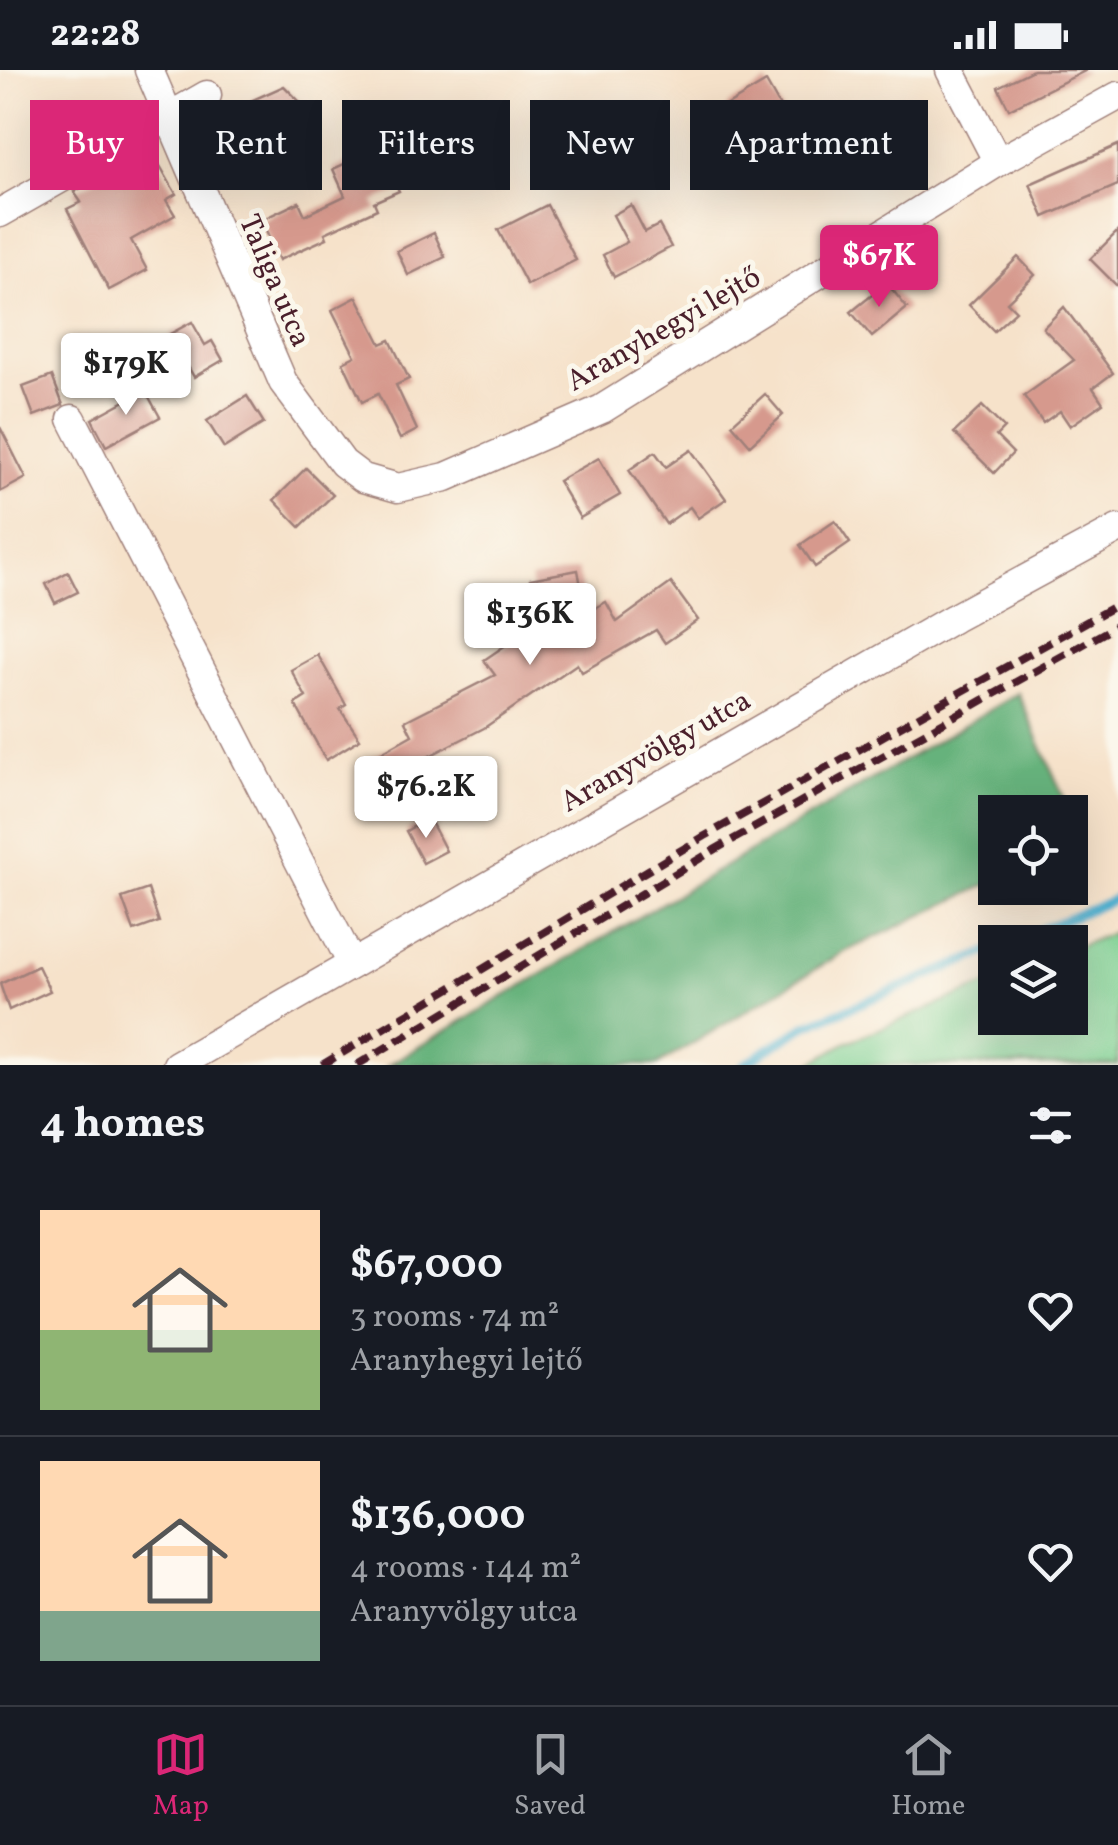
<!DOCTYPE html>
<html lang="en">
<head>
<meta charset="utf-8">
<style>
	:root { --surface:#171b24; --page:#20242c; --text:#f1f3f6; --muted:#9ea1a6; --line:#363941; --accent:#db2777 }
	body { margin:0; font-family:Vollkorn,serif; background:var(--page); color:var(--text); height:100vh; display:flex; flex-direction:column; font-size:38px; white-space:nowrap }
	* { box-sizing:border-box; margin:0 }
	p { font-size:32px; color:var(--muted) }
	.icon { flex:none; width:55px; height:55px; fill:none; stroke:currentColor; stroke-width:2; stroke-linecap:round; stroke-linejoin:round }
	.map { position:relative; height:995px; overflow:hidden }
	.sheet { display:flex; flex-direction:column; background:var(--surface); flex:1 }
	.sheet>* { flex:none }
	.hud { position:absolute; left:30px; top:30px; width:1060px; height:90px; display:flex; gap:20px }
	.fabs { position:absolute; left:978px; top:725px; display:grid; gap:20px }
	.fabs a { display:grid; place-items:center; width:110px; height:110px; border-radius:0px; background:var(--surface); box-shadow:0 10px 40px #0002; font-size:50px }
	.price { position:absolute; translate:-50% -85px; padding:0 22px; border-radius:10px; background:#fff; color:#222; font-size:32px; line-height:65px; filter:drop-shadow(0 2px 5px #0008) }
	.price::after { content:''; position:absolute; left:50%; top:60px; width:30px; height:22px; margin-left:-15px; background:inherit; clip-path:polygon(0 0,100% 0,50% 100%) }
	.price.current { background:var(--accent); color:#fff }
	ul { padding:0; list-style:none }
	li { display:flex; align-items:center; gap:30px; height:250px; padding:0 40px }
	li+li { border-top:2px solid var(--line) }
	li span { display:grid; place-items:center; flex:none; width:280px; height:200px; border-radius:0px; color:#555 }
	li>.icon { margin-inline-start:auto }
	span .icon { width:120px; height:120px; fill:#fffc; stroke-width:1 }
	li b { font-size:42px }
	h2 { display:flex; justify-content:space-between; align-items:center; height:120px; padding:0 40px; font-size:42px }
	.tag { padding:0 35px; border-radius:0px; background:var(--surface); box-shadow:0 10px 40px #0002; font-size:35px; line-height:90px }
	.tag.current { background:var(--accent); color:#fff }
	.status { display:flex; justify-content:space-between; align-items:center; height:70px; padding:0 50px; background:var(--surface); direction:ltr }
	.status svg { height:28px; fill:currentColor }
	.tabs { display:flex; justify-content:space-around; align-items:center; height:140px; border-top:2px solid var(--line); background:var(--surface); font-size:28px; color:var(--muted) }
	.tabs a { display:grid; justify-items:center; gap:5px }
	.tabs .current { color:var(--accent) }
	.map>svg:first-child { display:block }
	.green { fill:#7dd092; stroke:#64785e; stroke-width:2.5 }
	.forest { fill:#66b27c; stroke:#586854; stroke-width:2.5 }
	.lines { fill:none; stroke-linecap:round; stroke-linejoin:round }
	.stream { stroke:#51b0cf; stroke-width:9 }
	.building { fill:#d6998d }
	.minor-casing { stroke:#a0807a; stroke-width:31 }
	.minor { stroke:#fff; stroke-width:28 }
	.rail { stroke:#4a1f2b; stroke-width:8; stroke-dasharray:15 8; stroke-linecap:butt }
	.labels { text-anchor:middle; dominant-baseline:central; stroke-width:10; stroke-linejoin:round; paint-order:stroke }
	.street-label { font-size:30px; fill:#4a1f2b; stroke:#fbf7ec }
</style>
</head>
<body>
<div class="status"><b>22:28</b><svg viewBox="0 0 49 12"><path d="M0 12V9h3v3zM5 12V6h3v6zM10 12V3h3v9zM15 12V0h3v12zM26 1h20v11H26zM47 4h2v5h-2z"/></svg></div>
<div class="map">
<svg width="1118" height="995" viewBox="0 0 1118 995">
	<rect width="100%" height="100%" fill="#fbf7ec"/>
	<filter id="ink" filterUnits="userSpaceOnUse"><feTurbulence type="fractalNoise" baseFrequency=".01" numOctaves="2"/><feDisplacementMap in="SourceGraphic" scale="20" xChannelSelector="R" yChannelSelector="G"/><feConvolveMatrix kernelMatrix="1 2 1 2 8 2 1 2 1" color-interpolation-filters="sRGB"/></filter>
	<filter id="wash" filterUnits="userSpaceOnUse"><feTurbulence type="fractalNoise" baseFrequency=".0048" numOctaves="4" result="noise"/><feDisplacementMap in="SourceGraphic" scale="40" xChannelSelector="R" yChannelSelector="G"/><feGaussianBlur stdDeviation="2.25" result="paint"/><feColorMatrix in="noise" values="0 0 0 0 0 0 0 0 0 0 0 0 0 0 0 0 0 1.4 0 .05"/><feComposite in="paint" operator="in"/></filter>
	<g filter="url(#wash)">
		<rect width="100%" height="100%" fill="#f6e2ca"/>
		<path class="green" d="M 1118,860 L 1118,995 L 808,995 L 845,973 L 995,911 L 995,948 L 1070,948 L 1070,880 Z"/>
		<path class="forest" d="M 1018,623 L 1070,742 L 995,742 L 995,811 L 844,882 L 657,995 L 388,995 Z"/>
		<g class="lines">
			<g class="stream">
				<path d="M 1010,872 L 1118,828"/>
				<path d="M 743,995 L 805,956 L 995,879"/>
			</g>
		</g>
		<g id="blocks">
			<g class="building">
				<path d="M 1033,0 L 1087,0 L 1009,39 L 998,17 Z"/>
				<path d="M 766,12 L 799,70 L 759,94 L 726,36 Z"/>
				<path d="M 284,16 L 299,31 L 309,60 L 273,76 L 227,84 L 218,39 L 244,34 Z"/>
				<path d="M 1118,75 L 1118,115 L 1044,147 L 1030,114 Z"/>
				<path d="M 150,78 L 176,124 L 166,130 L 175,145 L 131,170 L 147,200 L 109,220 L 67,139 L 81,132 L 74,122 Z"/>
				<path d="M 379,78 L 399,121 L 374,132 L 377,139 L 325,163 L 327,168 L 279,190 L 261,150 L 299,132 L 305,145 L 345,126 L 333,99 Z"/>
				<path d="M 547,135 L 576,190 L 527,215 L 498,160 Z"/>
				<path d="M 631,135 L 645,162 L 659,155 L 671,177 L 614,207 L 603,185 L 627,172 L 613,145 Z"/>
				<path d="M 1118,161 L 1118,217 L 1090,189 Z"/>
				<path d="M 434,163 L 445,187 L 408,205 L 397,181 Z"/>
				<path d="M 1018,187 L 1035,205 L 1007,232 L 1016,241 L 994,261 L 969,235 Z"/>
				<path d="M 887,213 L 907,238 L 872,267 L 851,242 Z"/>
				<path d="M 357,227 L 381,274 L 390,270 L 409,309 L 396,315 L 417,360 L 400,369 L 378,324 L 362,332 L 343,292 L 355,286 L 332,240 Z"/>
				<path d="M 1064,237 L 1113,303 L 1093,318 L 1103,333 L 1070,356 L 1060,341 L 1043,353 L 1024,326 L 1074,290 L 1043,258 Z"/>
				<path d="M 192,252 L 205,275 L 212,271 L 223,290 L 194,307 L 170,264 Z"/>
				<path d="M 52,306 L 63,335 L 34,346 L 23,317 Z"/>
				<path d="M 145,320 L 160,347 L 106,376 L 92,349 Z"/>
				<path d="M 765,324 L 783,345 L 750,375 L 732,354 Z"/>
				<path d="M 247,326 L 264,353 L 224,378 L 207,351 Z"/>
				<path d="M 982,336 L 1004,358 L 996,366 L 1013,383 L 994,403 L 954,363 Z"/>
				<path d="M 0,357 L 26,408 L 0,422 Z"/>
				<path d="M 691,380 L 726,429 L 698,448 L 690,437 L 666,454 L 629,400 L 655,382 L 666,397 Z"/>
				<path d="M 599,388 L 620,425 L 580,448 L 558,411 Z"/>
				<path d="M 306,398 L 333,425 L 300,457 L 274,430 Z"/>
				<path d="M 835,451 L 850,473 L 815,497 L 800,475 Z"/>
				<path d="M 578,500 L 586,543 L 606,532 L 617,552 L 671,513 L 698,550 L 665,573 L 656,560 L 582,602 L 577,594 L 484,658 L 396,703 L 403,716 L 385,728 L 379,718 L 372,722 L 357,696 L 412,665 L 405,651 L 495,605 L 484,590 L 538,553 L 530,509 Z"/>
				<path d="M 68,502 L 78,522 L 55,533 L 46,514 Z"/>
				<path d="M 318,585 L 346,635 L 340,639 L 360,669 L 326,690 L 295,634 L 306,627 L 291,600 Z"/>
				<path d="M 429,748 L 446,781 L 423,793 L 406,761 Z"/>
				<path d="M 148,819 L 159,852 L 134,861 L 122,828 Z"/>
				<path d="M 38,896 L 50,921 L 9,940 L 0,914 Z"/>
			</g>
		</g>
	</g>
	<g filter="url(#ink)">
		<use href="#blocks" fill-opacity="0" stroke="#a0807a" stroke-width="2.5"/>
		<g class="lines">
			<defs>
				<g id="minor">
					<path d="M 149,0 L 283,312 L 343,393 L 363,408 L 398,418 L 446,407 L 602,339 L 998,92 L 1118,26"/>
					<path d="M 950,0 L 998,92"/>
					<path d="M 0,143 L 207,25"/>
					<path d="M 72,349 L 352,894"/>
					<path d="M 177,995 L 954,548 L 1118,459"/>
				</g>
			</defs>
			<use href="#minor" class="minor-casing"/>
			<use href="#minor" class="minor"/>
			<g class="rail">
				<path d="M 322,995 L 705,766 L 1118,534"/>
				<path d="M 357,995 L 716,779 L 1118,555"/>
			</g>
		</g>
	</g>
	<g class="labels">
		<g class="street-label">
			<text transform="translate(274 211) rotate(67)">Taliga utca</text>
			<text transform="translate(664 260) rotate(-30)">Aranyhegyi lejtő</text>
			<text transform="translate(656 682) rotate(-30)">Aranyvölgy utca</text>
		</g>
	</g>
</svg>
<div class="fabs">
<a><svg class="icon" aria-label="locate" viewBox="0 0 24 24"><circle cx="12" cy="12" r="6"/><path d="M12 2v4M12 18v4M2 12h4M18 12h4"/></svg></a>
<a><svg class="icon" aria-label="layers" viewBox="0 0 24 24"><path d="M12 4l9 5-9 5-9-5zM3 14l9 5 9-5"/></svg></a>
</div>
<b class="price current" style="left:879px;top:240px">$67K</b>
<b class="price" style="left:126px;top:348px">$179K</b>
<b class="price" style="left:530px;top:598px">$136K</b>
<b class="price" style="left:426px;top:771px">$76.2K</b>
<div class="hud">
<a class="tag current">Buy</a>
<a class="tag">Rent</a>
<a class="tag">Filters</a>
<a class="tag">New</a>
<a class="tag">Apartment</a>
</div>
</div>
<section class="sheet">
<h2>4 homes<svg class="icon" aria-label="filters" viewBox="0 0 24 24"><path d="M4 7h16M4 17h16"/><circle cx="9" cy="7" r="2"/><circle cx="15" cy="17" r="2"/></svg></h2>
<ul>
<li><span style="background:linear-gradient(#ffd9b3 60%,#8fb573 0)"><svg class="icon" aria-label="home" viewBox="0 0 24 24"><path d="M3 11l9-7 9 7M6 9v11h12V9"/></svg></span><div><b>$67,000</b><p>3 rooms · 74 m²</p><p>Aranyhegyi lejtő</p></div><svg class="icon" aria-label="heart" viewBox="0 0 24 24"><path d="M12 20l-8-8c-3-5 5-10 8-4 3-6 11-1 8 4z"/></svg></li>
<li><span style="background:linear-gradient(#ffd9b3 75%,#7fa58c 0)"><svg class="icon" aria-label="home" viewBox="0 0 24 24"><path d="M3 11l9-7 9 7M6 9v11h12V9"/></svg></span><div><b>$136,000</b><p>4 rooms · 144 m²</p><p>Aranyvölgy utca</p></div><svg class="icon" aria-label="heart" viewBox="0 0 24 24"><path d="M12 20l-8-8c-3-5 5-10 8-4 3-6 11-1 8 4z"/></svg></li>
</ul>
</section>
<nav class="tabs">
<a class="current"><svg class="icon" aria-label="map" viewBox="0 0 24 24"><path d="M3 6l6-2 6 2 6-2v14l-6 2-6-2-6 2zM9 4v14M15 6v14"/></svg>Map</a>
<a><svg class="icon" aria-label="saved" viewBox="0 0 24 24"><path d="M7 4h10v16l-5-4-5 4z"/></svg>Saved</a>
<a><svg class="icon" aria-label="home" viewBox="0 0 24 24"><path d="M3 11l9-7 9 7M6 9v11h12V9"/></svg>Home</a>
</nav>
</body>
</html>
